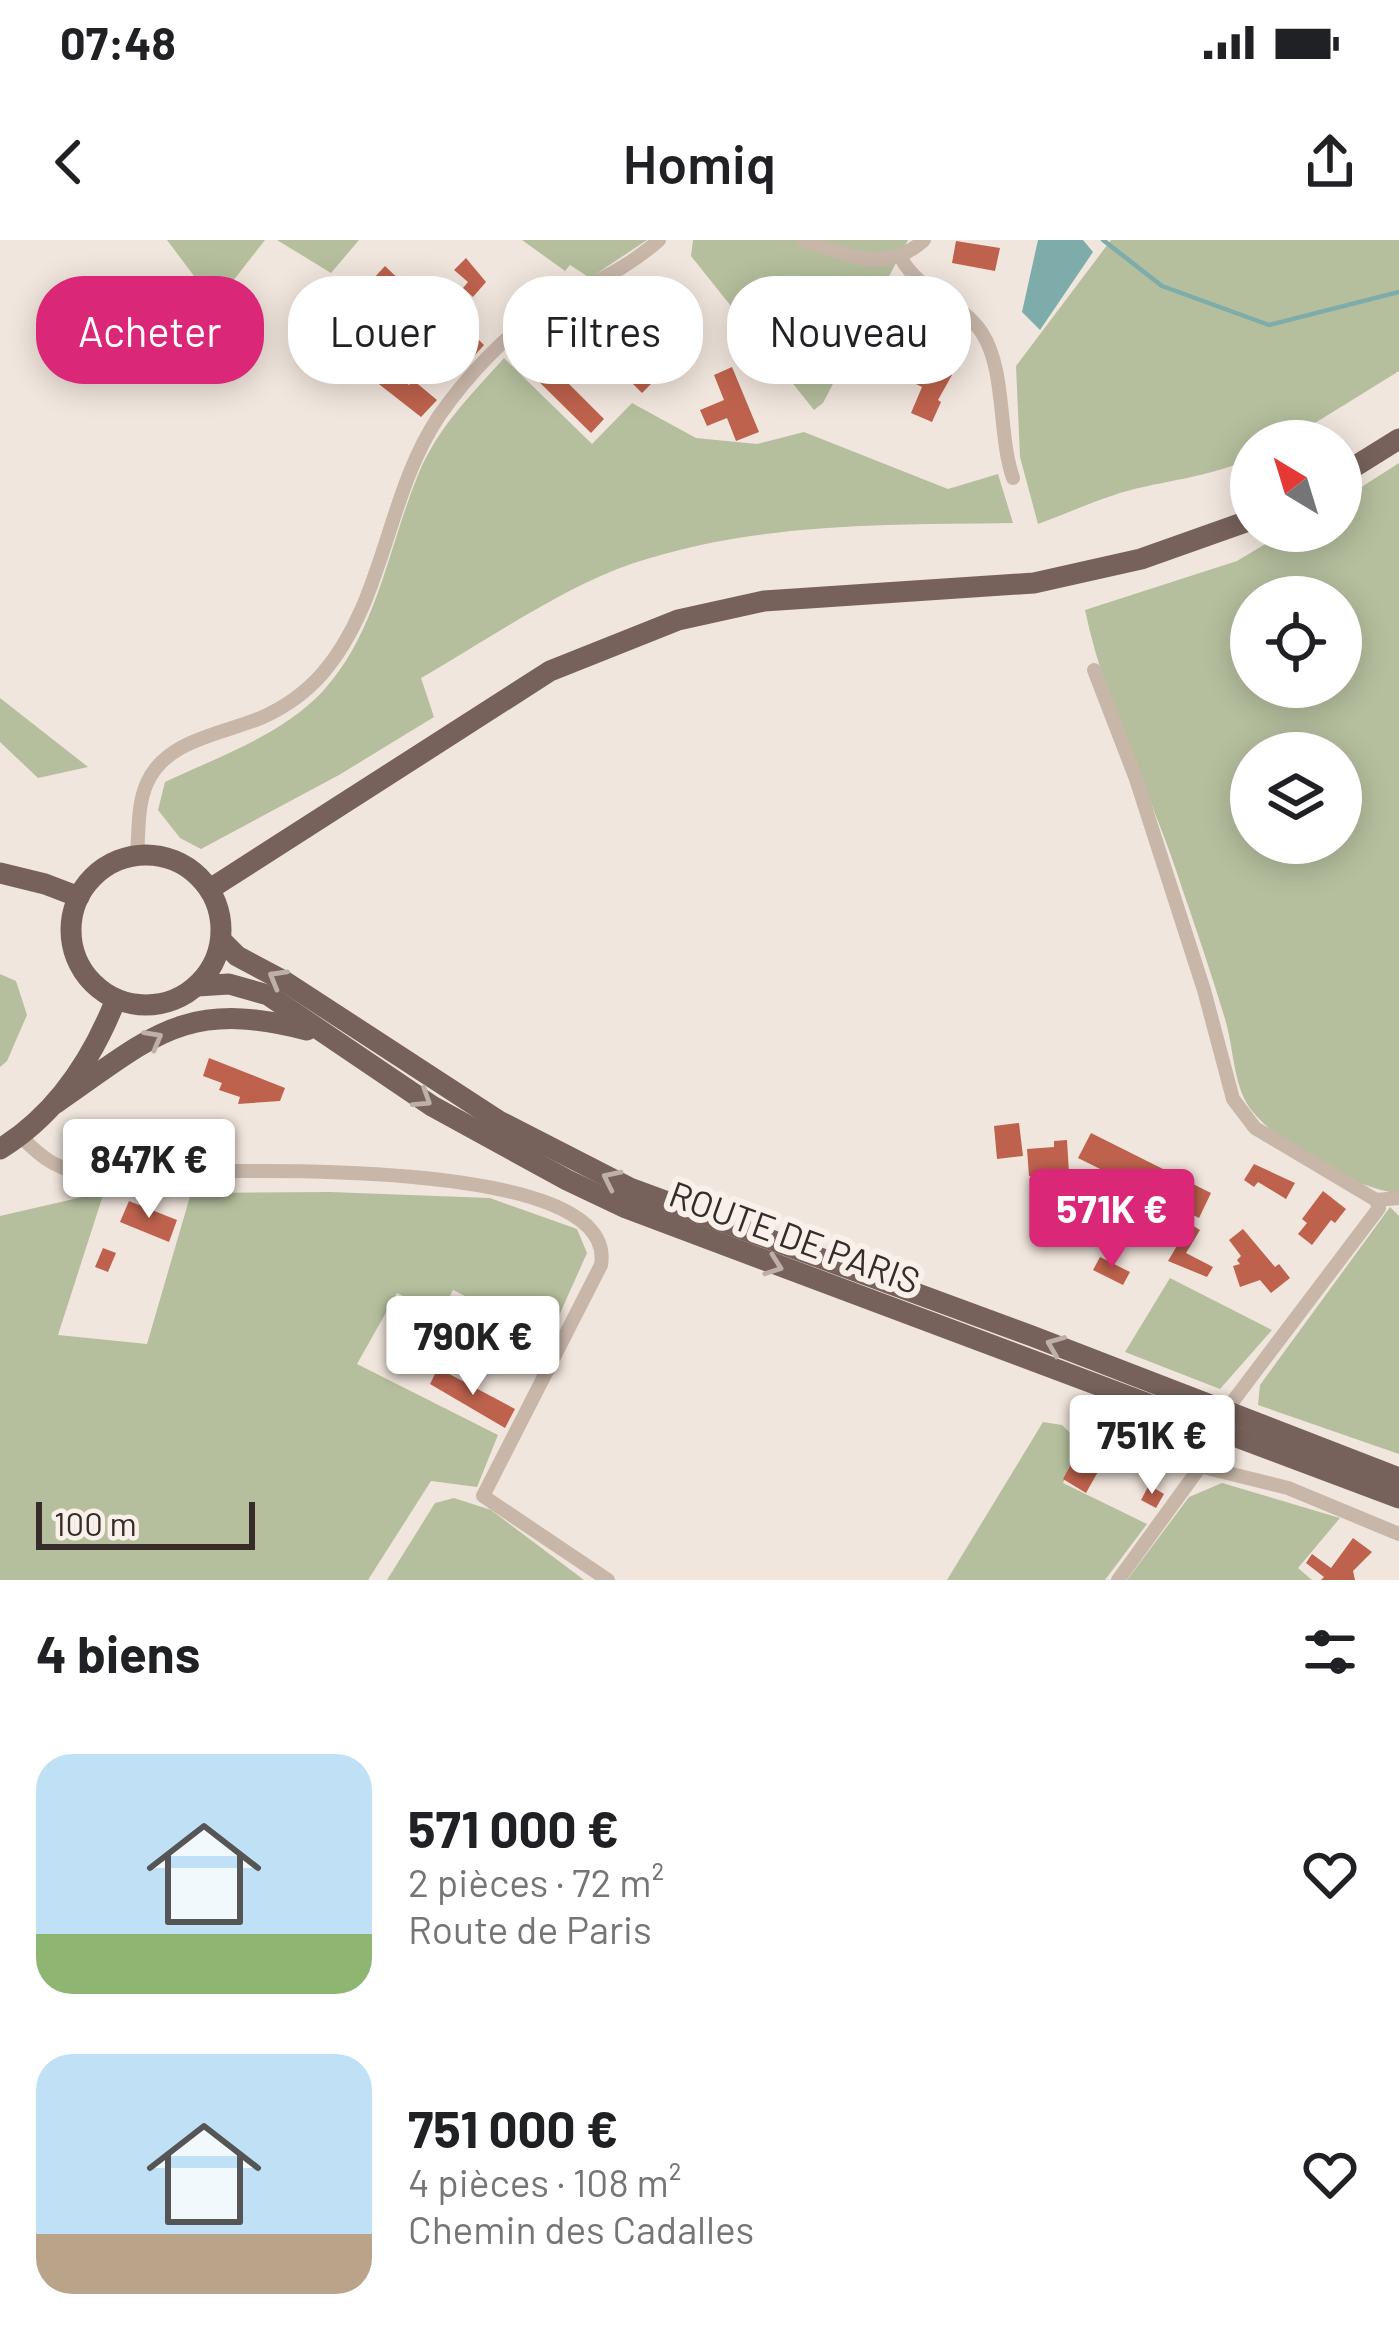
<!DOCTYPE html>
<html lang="fr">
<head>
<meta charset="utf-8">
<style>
	:root { --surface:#fff; --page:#f2f2f2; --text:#202124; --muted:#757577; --accent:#db2777 }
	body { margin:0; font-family:Barlow,sans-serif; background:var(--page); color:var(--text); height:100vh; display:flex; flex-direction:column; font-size:45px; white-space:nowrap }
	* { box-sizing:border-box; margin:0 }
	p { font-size:39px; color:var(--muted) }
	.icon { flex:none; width:66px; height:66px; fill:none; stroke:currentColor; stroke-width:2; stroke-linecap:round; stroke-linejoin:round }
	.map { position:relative; height:1340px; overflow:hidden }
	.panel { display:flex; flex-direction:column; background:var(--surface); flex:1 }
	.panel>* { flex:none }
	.banner { position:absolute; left:36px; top:36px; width:1329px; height:108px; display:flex; gap:24px }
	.needle { width:78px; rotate:322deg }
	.tools { position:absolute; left:1230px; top:180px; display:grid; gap:24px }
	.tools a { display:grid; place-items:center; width:132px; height:132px; border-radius:50%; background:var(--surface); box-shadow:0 6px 30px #0003; font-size:60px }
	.scale { position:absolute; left:36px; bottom:30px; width:219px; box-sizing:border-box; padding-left:12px; border:6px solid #362c29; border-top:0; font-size:33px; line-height:42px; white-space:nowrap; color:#362c29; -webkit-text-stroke:9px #f8f0e9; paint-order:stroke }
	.price { position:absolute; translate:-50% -102px; padding:0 27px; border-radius:12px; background:#fff; color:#222; font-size:39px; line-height:78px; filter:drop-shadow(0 3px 6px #0008) }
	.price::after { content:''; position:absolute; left:50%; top:72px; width:36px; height:27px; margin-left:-18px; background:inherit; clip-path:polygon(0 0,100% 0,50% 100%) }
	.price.active { background:var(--accent); color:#fff }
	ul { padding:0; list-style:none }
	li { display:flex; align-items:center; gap:36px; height:300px; padding:0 36px }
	li span { display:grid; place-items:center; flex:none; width:336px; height:240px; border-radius:36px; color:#555 }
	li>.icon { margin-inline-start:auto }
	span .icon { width:144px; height:144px; fill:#fffc; stroke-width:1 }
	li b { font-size:51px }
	h2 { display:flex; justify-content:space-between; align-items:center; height:144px; padding:0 36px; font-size:51px }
	.tag { padding:0 42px; border-radius:48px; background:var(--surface); box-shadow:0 6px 30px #0003; font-size:42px; line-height:108px }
	.tag.active { background:var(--accent); color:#fff }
	.status { display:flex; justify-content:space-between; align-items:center; height:84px; padding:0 60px; background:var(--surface); direction:ltr }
	.status svg { height:33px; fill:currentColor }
	header { display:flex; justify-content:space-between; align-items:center; height:156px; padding:0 36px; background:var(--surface); font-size:54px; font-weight:600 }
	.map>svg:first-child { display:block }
	.green { fill:#b5bf9d; fill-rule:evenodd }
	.water { fill:#7dacab }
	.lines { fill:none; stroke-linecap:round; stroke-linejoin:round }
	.stream { stroke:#7dacab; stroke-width:4.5 }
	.building { fill:#be624d }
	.street { stroke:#c8b6a9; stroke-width:14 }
	.primary { stroke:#77625b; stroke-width:21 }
	.oneway { stroke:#beb0a9 }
	.labels { text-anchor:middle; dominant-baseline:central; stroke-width:12; stroke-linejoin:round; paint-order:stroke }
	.street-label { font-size:36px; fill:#362c29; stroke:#f8f0e9 }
</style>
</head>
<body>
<div class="status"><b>07:48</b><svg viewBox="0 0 49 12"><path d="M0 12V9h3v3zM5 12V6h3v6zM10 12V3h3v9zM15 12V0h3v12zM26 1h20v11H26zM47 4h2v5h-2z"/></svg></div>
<header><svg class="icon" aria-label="back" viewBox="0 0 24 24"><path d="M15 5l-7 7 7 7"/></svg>Homiq<svg class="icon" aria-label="share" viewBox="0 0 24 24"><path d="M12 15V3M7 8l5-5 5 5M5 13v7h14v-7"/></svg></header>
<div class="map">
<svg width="1399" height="1340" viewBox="0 0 1399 1340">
	<rect width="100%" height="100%" fill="#f1e6dd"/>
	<g class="green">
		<path d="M 167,0 L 265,0 L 215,64 Z"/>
		<path d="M 277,0 L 359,0 L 331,33 Z"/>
		<path d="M 522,0 L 647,0 L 590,38 L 570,25 L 565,31 Z"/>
		<path d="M 693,0 L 908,0 L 823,163 L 814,170 L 691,16 Z"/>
		<path d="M 1111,0 L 1399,0 L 1399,131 L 1286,201 L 1251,201 L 1251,218 C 1209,238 1164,240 1120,253 C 1092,262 1065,274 1038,284 L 1020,217 L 1016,126 Z"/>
		<path d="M 504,118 L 592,204 L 632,163 L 696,198 L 757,204 L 804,192 L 948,249 L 998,234 L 1013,283 C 882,285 756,282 631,324 C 562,348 485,401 421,438 L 434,477 L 339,535 L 201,609 L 180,598 L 158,570 L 165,542 C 218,517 282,495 323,451 C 377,392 388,308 418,235 C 437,188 471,155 504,118 Z"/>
		<path d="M 1399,223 L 1399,953 C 1360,952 1262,896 1245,860 C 1233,836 1233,805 1225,779 C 1212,735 1197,692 1182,648 C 1152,554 1105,466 1085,370 L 1237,321 L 1287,291 L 1341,291 L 1341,260 ZM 1251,357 L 1341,357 L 1341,447 L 1251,447 ZM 1251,513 L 1341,513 L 1341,603 L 1251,603 Z"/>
		<path d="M 0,458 L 88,527 L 38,538 L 0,502 Z"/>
		<path d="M 0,734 L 16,741 L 27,775 L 7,821 L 0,827 Z"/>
		<path d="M 104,952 L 58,1095 L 147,1104 L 191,953 L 330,952 L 490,958 L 577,989 L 587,1013 L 549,1098 L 453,1050 L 440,1075 L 397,1053 L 357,1124 L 498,1195 L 477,1247 L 431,1241 L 368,1340 L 0,1340 L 0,976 Z"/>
		<path d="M 1390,967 L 1399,976 L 1399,1214 L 1258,1165 L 1260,1145 Z"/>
		<path d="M 1170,1038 L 1272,1090 L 1220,1149 L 1125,1112 Z"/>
		<path d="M 1043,1182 L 1062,1185 L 1082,1205 L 1063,1243 L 1147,1284 L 1105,1340 L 947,1340 Z"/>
		<path d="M 1222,1243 L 1340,1278 L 1298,1328 L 1312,1340 L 1127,1340 L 1189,1257 Z"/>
		<path d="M 454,1258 L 491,1270 L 584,1340 L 387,1340 L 435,1263 Z"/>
	</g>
	<path class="water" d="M 1038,0 L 1083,0 L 1093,12 L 1040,90 L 1022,72 Z"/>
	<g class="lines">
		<path class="stream" d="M 1103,0 L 1162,46 L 1269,85 L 1399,52"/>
	</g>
	<g class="building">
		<path d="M 956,1 L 1000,8 L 995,31 L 952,23 Z"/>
		<path d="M 466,18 L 486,42 L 473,57 L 463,48 L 468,42 L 454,30 Z"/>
		<path d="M 385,26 L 466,104 L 475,96 L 484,105 L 458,134 L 446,120 L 442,124 L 418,97 L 421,94 L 372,40 Z"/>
		<path d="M 652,66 L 673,88 L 664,102 L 640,78 Z"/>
		<path d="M 619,90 L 662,133 L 642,153 L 599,110 Z"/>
		<path d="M 879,94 L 952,135 L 938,160 L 941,162 L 932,182 L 911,173 L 922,147 L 864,118 Z"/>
		<path d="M 351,99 L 409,145 L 413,140 L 437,160 L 421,177 L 366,134 L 363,137 L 340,112 Z"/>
		<path d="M 541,116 L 604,179 L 591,193 L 527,130 Z"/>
		<path d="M 732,127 L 759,192 L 736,201 L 727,178 L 707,186 L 700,170 L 724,160 L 714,135 Z"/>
		<path d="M 209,818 L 285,848 L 280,861 L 238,864 L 240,857 L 219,850 L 222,843 L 203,836 Z"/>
		<path d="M 1019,883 L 1023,916 L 997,919 L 994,886 Z"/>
		<path d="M 1091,893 L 1211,953 L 1199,978 L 1078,918 Z"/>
		<path d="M 1067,900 L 1069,933 L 1029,936 L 1027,909 L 1054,907 L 1054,901 Z"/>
		<path d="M 1254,924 L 1295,943 L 1286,959 L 1258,942 L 1254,947 L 1244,940 Z"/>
		<path d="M 1323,951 L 1346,969 L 1335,983 L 1331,980 L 1312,1005 L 1298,994 L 1307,983 L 1302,979 Z"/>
		<path d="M 129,961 L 177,980 L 169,1002 L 120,982 Z"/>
		<path d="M 1190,984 L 1200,990 L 1186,1013 L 1213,1027 L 1207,1037 L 1168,1021 Z"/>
		<path d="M 1243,989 L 1275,1027 L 1279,1024 L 1290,1038 L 1271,1053 L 1260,1040 L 1240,1047 L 1233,1026 L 1240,1024 L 1237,1020 L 1241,1016 L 1229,1000 Z"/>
		<path d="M 103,1008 L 116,1013 L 108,1032 L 95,1027 Z"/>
		<path d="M 1100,1017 L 1130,1032 L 1123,1045 L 1093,1030 Z"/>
		<path d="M 400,1065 L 434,1083 L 424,1103 L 389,1085 Z"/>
		<path d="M 450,1065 L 531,1109 L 522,1126 L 516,1123 L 513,1129 L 437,1089 Z"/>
		<path d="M 438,1128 L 515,1169 L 505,1188 L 430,1144 Z"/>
		<path d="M 1113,1170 L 1182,1197 L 1172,1224 L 1103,1196 Z"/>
		<path d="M 1080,1208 L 1104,1221 L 1086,1253 L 1063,1239 Z"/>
		<path d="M 1149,1245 L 1164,1254 L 1156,1268 L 1141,1260 Z"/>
		<path d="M 1353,1298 L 1372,1312 L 1353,1331 L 1355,1340 L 1321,1340 L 1324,1337 L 1306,1323 L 1312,1314 L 1331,1328 Z"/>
	</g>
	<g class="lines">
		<g class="street">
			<path d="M 803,0 C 846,14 885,36 924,0"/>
			<path d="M 901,18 C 919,52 961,61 982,93 C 1006,130 998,195 1013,238"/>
			<path d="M 1094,430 L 1136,539 L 1204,750 L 1233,859 L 1255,888 L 1376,960 L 1379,968 L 1224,1173"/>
			<path d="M 137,615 C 139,592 137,565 147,543 C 166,499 224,494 263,477 C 285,467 306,452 322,434 C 385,361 386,255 439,176 C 467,136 507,92 550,67 C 587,45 626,30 659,0"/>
			<path d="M 20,896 C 44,920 59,931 93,935 C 168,933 621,906 601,1025 L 483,1256 L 608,1340"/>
			<path d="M 1376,960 L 1399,958"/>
			<path d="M 1203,1227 L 1288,1248 L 1399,1294"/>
			<path d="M 1118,1340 L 1224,1194"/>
		</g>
		<g class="primary">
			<path d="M 1341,235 L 1399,199"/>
			<circle cx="146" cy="690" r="75"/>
			<path d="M 0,633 L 45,644 L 79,657"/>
			<path d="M 210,649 L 550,431 L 678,380 L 764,361 L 1034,343 L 1141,319 L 1251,280"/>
			<path d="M 221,700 L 237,716 L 284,741 L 499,881 L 630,948 L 1032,1096 L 1399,1238"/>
			<path d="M 197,746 L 229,744 L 268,755 L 432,866 L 567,940 L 626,968 L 1399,1258"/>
			<path d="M 56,863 C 152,797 184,758 307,790"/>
			<path d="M 0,909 C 57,874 92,820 116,759"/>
		</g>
	</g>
	<defs><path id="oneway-chevron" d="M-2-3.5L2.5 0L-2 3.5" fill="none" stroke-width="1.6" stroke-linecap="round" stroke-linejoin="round" transform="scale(3)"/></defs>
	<g class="oneway">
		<use href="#oneway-chevron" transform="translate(277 738) rotate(-150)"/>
		<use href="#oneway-chevron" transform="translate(154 799) rotate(-29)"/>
		<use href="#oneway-chevron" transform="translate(423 859) rotate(33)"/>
		<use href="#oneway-chevron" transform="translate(611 939) rotate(-154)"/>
		<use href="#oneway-chevron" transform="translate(774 1026) rotate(20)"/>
		<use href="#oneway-chevron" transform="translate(1055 1105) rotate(-158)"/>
	</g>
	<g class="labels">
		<g class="street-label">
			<text transform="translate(795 996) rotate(20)">ROUTE DE PARIS</text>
		</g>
	</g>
</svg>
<div class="tools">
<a><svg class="needle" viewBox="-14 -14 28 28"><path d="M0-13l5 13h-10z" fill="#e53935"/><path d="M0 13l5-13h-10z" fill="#757577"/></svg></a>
<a><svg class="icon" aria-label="locate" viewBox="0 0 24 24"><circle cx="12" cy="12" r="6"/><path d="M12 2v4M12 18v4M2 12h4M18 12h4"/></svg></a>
<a><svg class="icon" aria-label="layers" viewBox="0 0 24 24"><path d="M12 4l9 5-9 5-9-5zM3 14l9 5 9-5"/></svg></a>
</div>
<div class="scale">100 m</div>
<b class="price" style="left:149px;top:981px">847K €</b>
<b class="price active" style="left:1112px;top:1031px">571K €</b>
<b class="price" style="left:473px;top:1158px">790K €</b>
<b class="price" style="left:1152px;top:1257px">751K €</b>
<div class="banner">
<a class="tag active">Acheter</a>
<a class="tag">Louer</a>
<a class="tag">Filtres</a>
<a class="tag">Nouveau</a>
</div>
</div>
<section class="panel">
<h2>4 biens<svg class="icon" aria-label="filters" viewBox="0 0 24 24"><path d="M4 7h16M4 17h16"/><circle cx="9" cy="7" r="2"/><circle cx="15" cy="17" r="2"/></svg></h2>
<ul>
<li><span style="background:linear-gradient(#bfe0f5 75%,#8fb573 0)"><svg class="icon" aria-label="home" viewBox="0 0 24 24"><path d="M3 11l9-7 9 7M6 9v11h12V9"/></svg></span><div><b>571 000 €</b><p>2 pièces · 72 m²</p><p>Route de Paris</p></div><svg class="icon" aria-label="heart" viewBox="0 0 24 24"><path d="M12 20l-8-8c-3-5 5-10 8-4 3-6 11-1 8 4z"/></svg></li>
<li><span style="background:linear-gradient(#bfe0f5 75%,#b9a48a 0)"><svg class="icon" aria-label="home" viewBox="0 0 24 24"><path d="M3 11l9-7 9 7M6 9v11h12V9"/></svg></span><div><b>751 000 €</b><p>4 pièces · 108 m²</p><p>Chemin des Cadalles</p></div><svg class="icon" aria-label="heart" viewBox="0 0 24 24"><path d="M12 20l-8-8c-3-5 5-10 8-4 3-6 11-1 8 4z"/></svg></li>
</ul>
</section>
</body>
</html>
